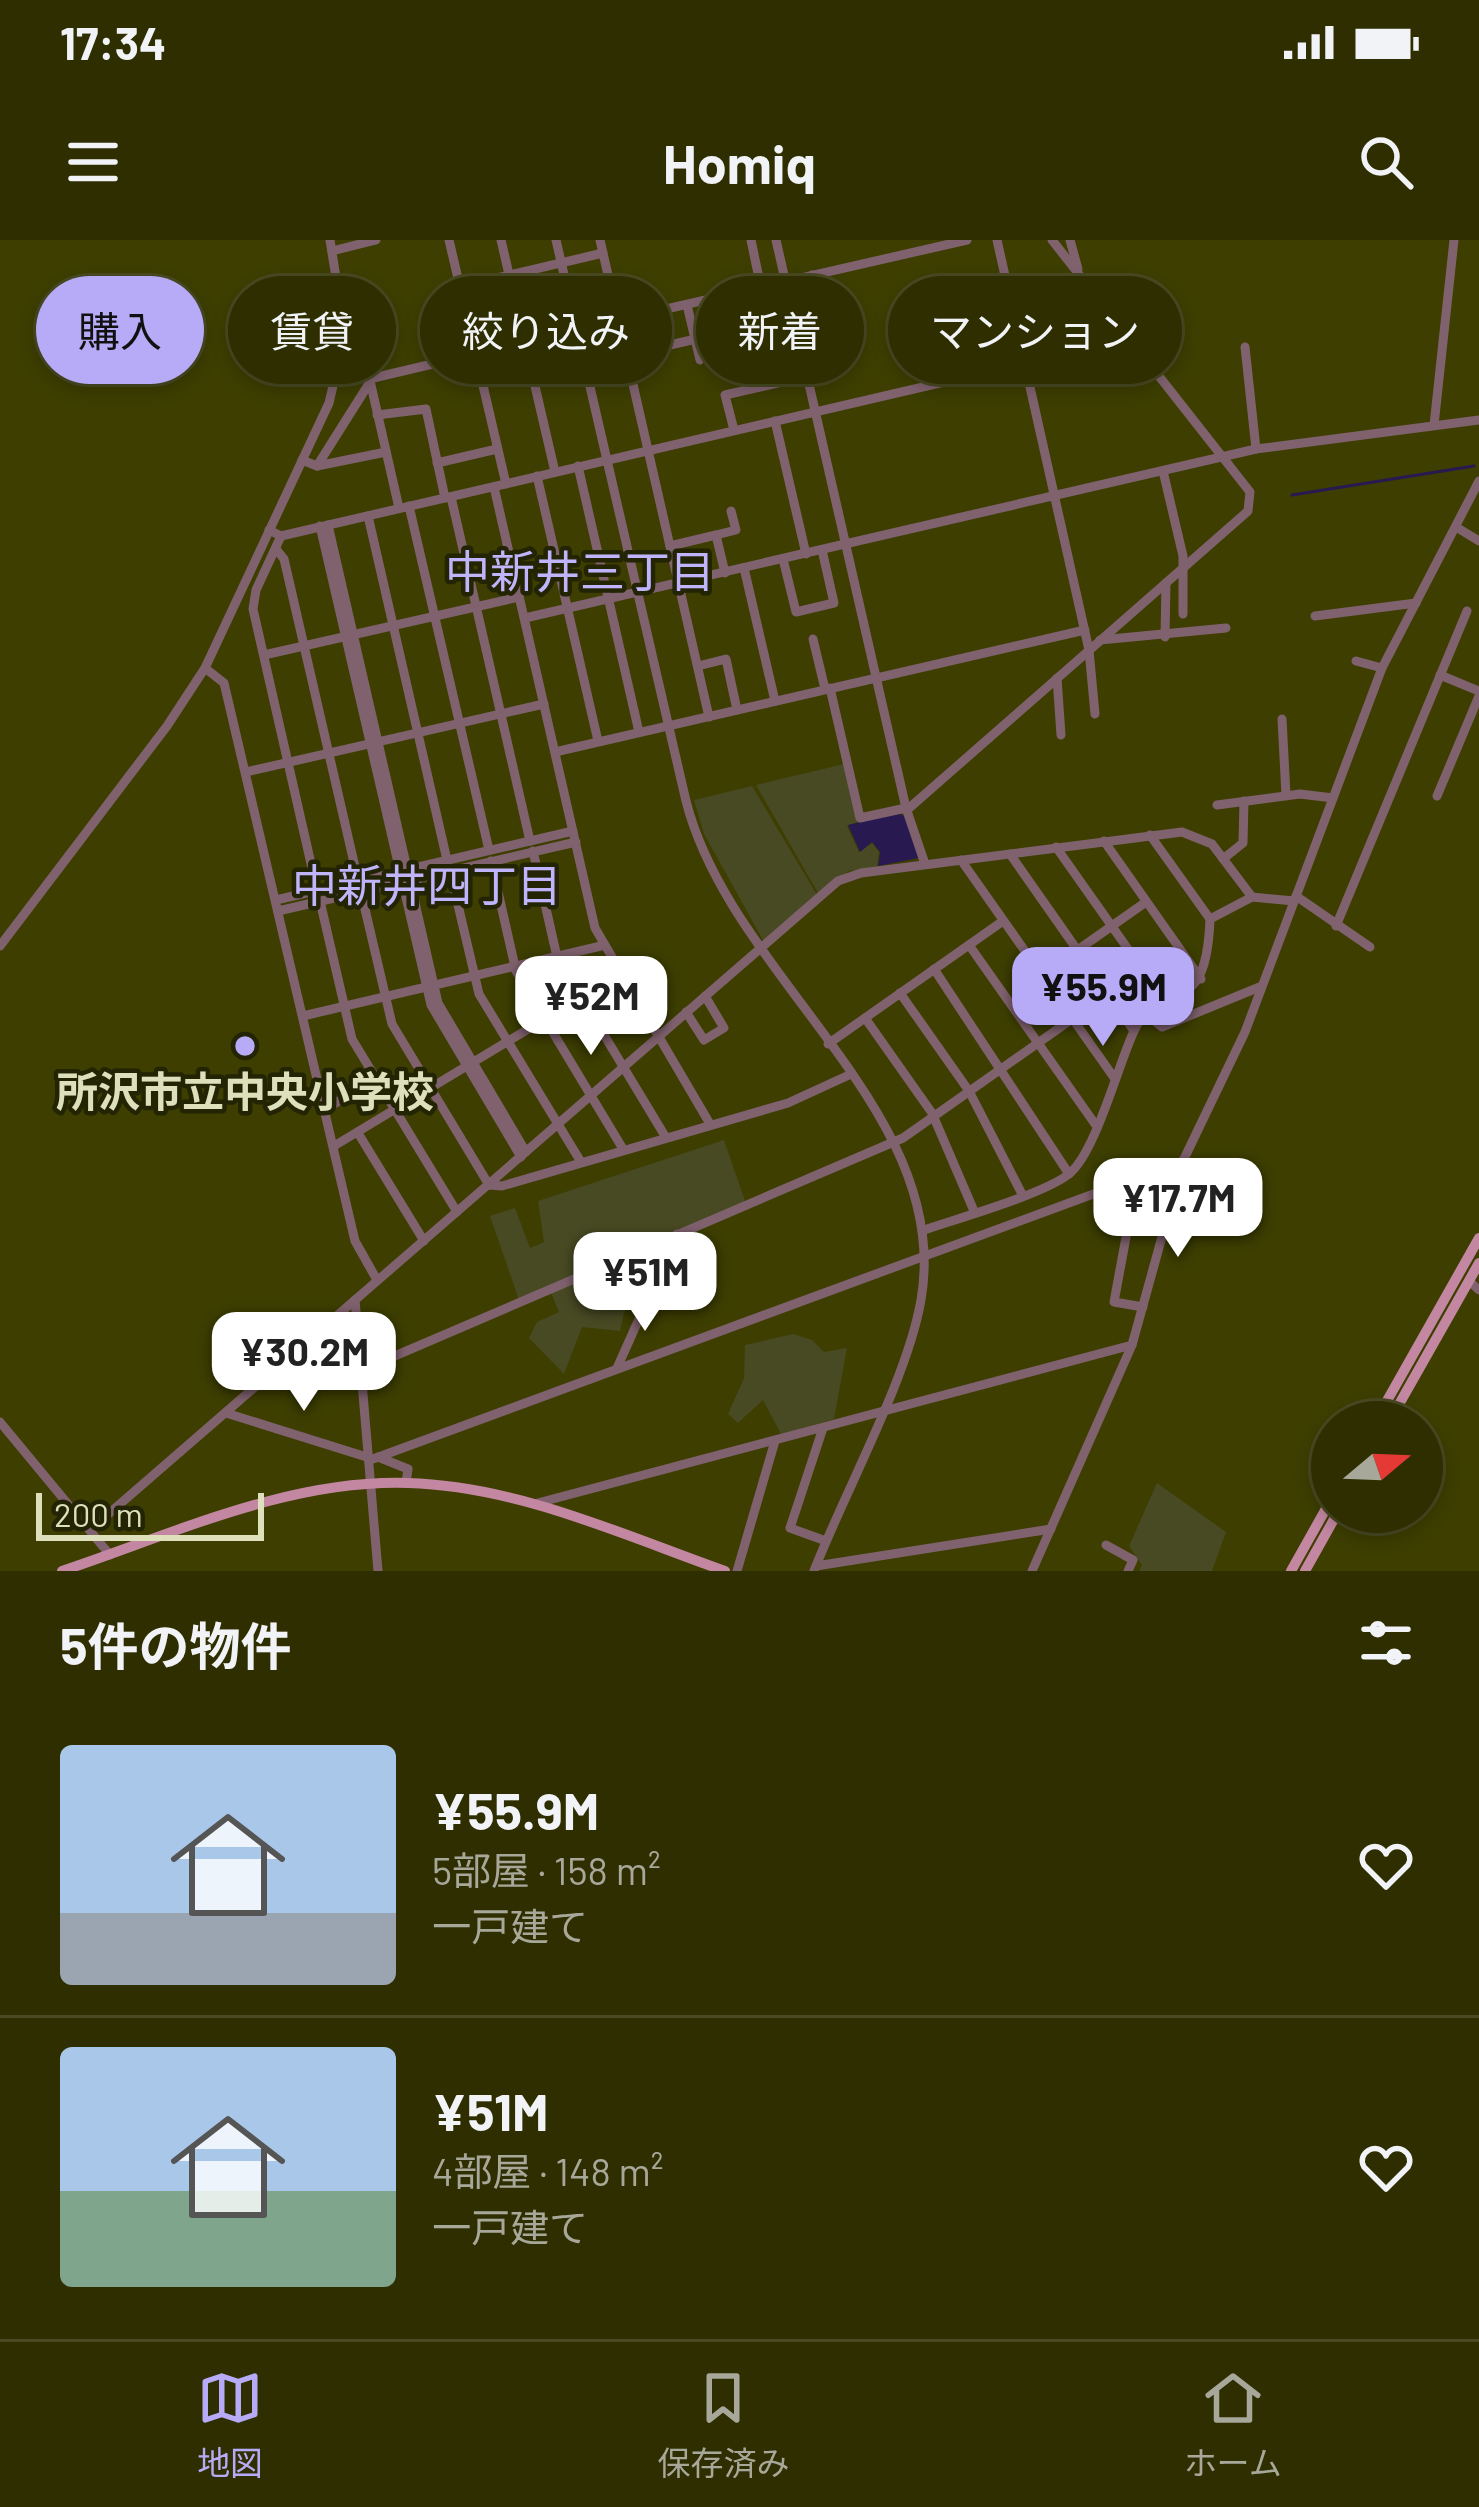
<!DOCTYPE html>
<html lang="ja">
<head>
<meta charset="utf-8">
<style>
	:root { --surface:#2e2e00; --page:#36360a; --text:#f1f3f6; --muted:#a7a899; --line:#494a22; --accent:#b7abf7 }
	body { margin:0; font-family:Barlow,"Noto Sans JP",sans-serif; background:var(--page); color:var(--text); height:100vh; display:flex; flex-direction:column; font-size:45px; white-space:nowrap }
	* { box-sizing:border-box; margin:0 }
	p { font-size:39px; color:var(--muted) }
	.icon { flex:none; width:66px; height:66px; fill:none; stroke:currentColor; stroke-width:2; stroke-linecap:round; stroke-linejoin:round }
	.map { position:relative; height:1331px; overflow:hidden }
	.panel { display:flex; flex-direction:column; background:var(--surface); flex:1 }
	.panel>* { flex:none }
	.top-card { position:absolute; left:36px; top:36px; width:1407px; height:108px; display:flex; gap:24px }
	.needle { width:78px; rotate:71deg }
	.tools { position:absolute; left:1311px; top:1161px; display:grid; gap:24px }
	.tools a { display:grid; place-items:center; width:132px; height:132px; border-radius:50%; background:var(--surface); box-shadow:0 6px 18px #0003,0 0 0 3px var(--line); font-size:60px }
	.scale { position:absolute; left:36px; bottom:30px; width:228px; box-sizing:border-box; padding-left:12px; border:6px solid #dde0bb; border-top:0; font-size:33px; line-height:42px; white-space:nowrap; color:#dde0bb; -webkit-text-stroke:9px #232404; paint-order:stroke }
	.price { position:absolute; translate:-50% -102px; padding:0 27px; border-radius:24px; background:#fff; color:#222; font-size:39px; line-height:78px; filter:drop-shadow(0 3px 6px #0008) }
	.price::after { content:''; position:absolute; left:50%; top:72px; width:36px; height:27px; margin-left:-18px; background:inherit; clip-path:polygon(0 0,100% 0,50% 100%) }
	.price.on { background:var(--accent); color:#111 }
	ul { padding:0; list-style:none }
	li { display:flex; align-items:center; gap:36px; height:300px; padding:0 60px }
	li+li { border-top:3px solid var(--line) }
	li span { display:grid; place-items:center; flex:none; width:336px; height:240px; border-radius:12px; color:#555 }
	li>.icon { margin-inline-start:auto }
	span .icon { width:144px; height:144px; fill:#fffc; stroke-width:1 }
	li b { font-size:51px }
	h2 { display:flex; justify-content:space-between; align-items:center; height:144px; padding:0 60px; font-size:51px }
	.tag { padding:0 42px; border-radius:54px; background:var(--surface); box-shadow:0 6px 18px #0003,0 0 0 3px var(--line); font-size:42px; line-height:108px }
	.tag.on { background:var(--accent); color:#111 }
	.status { display:flex; justify-content:space-between; align-items:center; height:84px; padding:0 60px; background:var(--surface); direction:ltr }
	.status svg { height:33px; fill:currentColor }
	header { display:flex; justify-content:space-between; align-items:center; height:156px; padding:0 60px; background:var(--surface); font-size:54px; font-weight:700 }
	.tabs { display:flex; justify-content:space-around; align-items:center; height:168px; border-top:3px solid var(--line); background:var(--surface); font-size:33px; color:var(--muted) }
	.tabs a { display:grid; justify-items:center; gap:6px }
	.tabs .on { color:var(--accent) }
	.map>svg:first-child { display:block }
	.green { fill:#484a23 }
	.water { fill:#281950 }
	.lines { fill:none; stroke-linecap:round; stroke-linejoin:round }
	.stream { stroke:#281950; stroke-width:3 }
	.minor { stroke:#80626f; stroke-width:9 }
	.major { stroke:#c387a2; stroke-width:10 }
	.poi-dot { fill:#b7abf7; stroke:#232404; stroke-width:4.5 }
	.labels { text-anchor:middle; dominant-baseline:central; stroke-width:9; stroke-linejoin:round; paint-order:stroke }
	.poi-label { font-size:42px; font-weight:bold; fill:#dde0bb; stroke:#232404 }
	.neighbourhood-label { font-size:45px; fill:#c0b5fc; stroke:#232404 }
</style>
</head>
<body>
<div class="status"><b>17:34</b><svg viewBox="0 0 49 12"><path d="M0 12V9h3v3zM5 12V6h3v6zM10 12V3h3v9zM15 12V0h3v12zM26 1h20v11H26zM47 4h2v5h-2z"/></svg></div>
<header><svg class="icon" aria-label="menu" viewBox="0 0 24 24"><path d="M4 6h16M4 12h16M4 18h16"/></svg>Homiq<svg class="icon" aria-label="search" viewBox="0 0 24 24"><circle cx="10" cy="10" r="6"/><path d="M15 15l6 6"/></svg></header>
<div class="map">
<svg width="1479" height="1331" viewBox="0 0 1479 1331">
	<rect width="100%" height="100%" fill="#3d3e00"/>
	<g class="green">
		<path d="M 844,524 L 858,582 L 847,586 L 859,612 L 872,603 L 879,612 L 877,627 L 849,631 L 818,653 L 756,545 Z"/>
		<path d="M 752,546 L 817,655 L 763,700 L 704,594 L 694,560 Z"/>
		<path d="M 724,900 L 746,964 L 639,1008 L 620,1091 L 582,1087 L 564,1134 L 529,1098 L 537,1082 L 559,1072 L 549,1048 L 519,1060 L 490,976 L 515,968 L 530,1008 L 544,1002 L 538,961 Z"/>
		<path d="M 793,1094 L 812,1100 L 824,1112 L 847,1108 L 834,1179 L 781,1194 L 763,1160 L 738,1183 L 728,1174 L 744,1138 L 745,1105 Z"/>
		<path d="M 1157,1243 L 1226,1292 L 1212,1331 L 1139,1331 L 1142,1325 L 1129,1306 Z"/>
	</g>
	<path class="water" d="M 898,573 L 906,577 L 919,618 L 878,626 L 880,612 L 872,602 L 860,612 L 848,585 Z"/>
	<g class="lines">
		<path class="stream" d="M 1292,255 L 1474,226"/>
		<g class="minor">
			<path d="M 449,0 L 506,244"/>
			<path d="M 501,0 L 555,232"/>
			<path d="M 556,0 L 686,561 C 731,738 954,871 921,1060 C 907,1140 845,1251 814,1331"/>
			<path d="M 600,0 L 709,477"/>
			<path d="M 751,0 L 761,48"/>
			<path d="M 776,0 L 906,568 L 925,624"/>
			<path d="M 997,0 L 1089,410 L 1095,474"/>
			<path d="M 1070,0 L 1078,29"/>
			<path d="M 332,11 L 376,0"/>
			<path d="M 812,35 L 822,77"/>
			<path d="M 459,47 L 603,13"/>
			<path d="M 750,51 L 762,103"/>
			<path d="M 704,61 L 716,111 L 733,107 L 721,57"/>
			<path d="M 343,65 L 358,88 L 399,268"/>
			<path d="M 687,65 L 700,120"/>
			<path d="M 618,80 L 967,0"/>
			<path d="M 1245,107 L 1256,209"/>
			<path d="M 626,115 L 696,99"/>
			<path d="M 369,139 L 475,114"/>
			<path d="M 482,144 L 626,110"/>
			<path d="M 377,175 L 426,169 L 445,258"/>
			<path d="M 775,181 L 806,314"/>
			<path d="M 1434,185 L 1454,0"/>
			<path d="M 734,190 L 725,155 L 808,136"/>
			<path d="M 302,220 L 317,226 L 370,142"/>
			<path d="M 437,223 L 497,209"/>
			<path d="M 317,226 L 386,212"/>
			<path d="M 578,226 L 639,492"/>
			<path d="M 1163,231 L 1183,316 L 1183,374"/>
			<path d="M 537,236 L 598,501"/>
			<path d="M 494,247 L 595,688 L 710,884"/>
			<path d="M 451,257 L 530,601"/>
			<path d="M 409,266 L 489,610"/>
			<path d="M 368,276 L 447,620"/>
			<path d="M 328,285 L 438,763 L 526,912"/>
			<path d="M 320,286 L 431,765 L 521,917"/>
			<path d="M 1456,287 L 1479,301"/>
			<path d="M 269,290 L 281,296 L 1130,99"/>
			<path d="M 281,296 L 256,350 L 253,369 L 317,650"/>
			<path d="M 670,306 L 716,295"/>
			<path d="M 276,309 L 284,319 L 358,640"/>
			<path d="M 783,319 L 796,372 L 834,363 L 822,310"/>
			<path d="M 744,328 L 775,461"/>
			<path d="M 725,333 L 716,295 L 736,290 L 731,271"/>
			<path d="M 1315,376 L 1416,363"/>
			<path d="M 525,378 L 1256,209 L 1479,180"/>
			<path d="M 1165,397 L 1166,343"/>
			<path d="M 813,399 L 825,449"/>
			<path d="M 1100,400 L 1226,388"/>
			<path d="M 264,415 L 519,357"/>
			<path d="M 1356,421 L 1382,428"/>
			<path d="M 698,426 L 726,419 L 737,470"/>
			<path d="M 205,428 L 224,443 L 355,1001 L 377,1040"/>
			<path d="M 1440,435 L 1479,451"/>
			<path d="M 1057,438 L 1061,495"/>
			<path d="M 830,448 L 860,578 L 906,568"/>
			<path d="M 1282,479 L 1286,555"/>
			<path d="M 555,512 L 1085,390"/>
			<path d="M 246,532 L 544,464"/>
			<path d="M 1437,556 L 1479,456"/>
			<path d="M 1217,565 L 1300,554 L 1333,558"/>
			<path d="M 907,570 L 1248,271 L 1250,252 L 1052,0"/>
			<path d="M 1150,595 L 1210,679"/>
			<path d="M 1104,601 L 1201,739"/>
			<path d="M 1056,607 L 1166,763"/>
			<path d="M 533,611 L 557,717 L 665,896"/>
			<path d="M 1010,614 L 1134,791"/>
			<path d="M 1223,619 L 1243,603 L 1244,561"/>
			<path d="M 961,620 L 1115,839"/>
			<path d="M 491,621 L 516,731 L 623,909"/>
			<path d="M 450,631 L 479,754 L 581,922"/>
			<path d="M 361,652 L 392,784 L 489,945"/>
			<path d="M 1296,656 L 1370,707"/>
			<path d="M 276,660 L 573,591"/>
			<path d="M 320,661 L 352,799 L 457,972"/>
			<path d="M 278,671 L 576,602"/>
			<path d="M 1336,686 L 1467,371"/>
			<path d="M 969,705 L 1095,884"/>
			<path d="M 0,706 L 167,486 L 205,428 L 329,163 L 345,94 L 330,0"/>
			<path d="M 934,729 L 1069,934"/>
			<path d="M 1042,735 L 1146,662"/>
			<path d="M 900,753 L 969,851 L 1022,954"/>
			<path d="M 686,772 L 704,800 L 724,788 L 705,756"/>
			<path d="M 1146,774 L 1162,787 L 1262,746"/>
			<path d="M 303,776 L 601,706"/>
			<path d="M 865,778 L 932,873 L 974,971"/>
			<path d="M 828,804 L 1003,681"/>
			<path d="M 325,869 L 375,840"/>
			<path d="M 358,893 L 424,1001"/>
			<path d="M 334,906 L 545,779"/>
			<path d="M 1137,938 L 1114,1062 L 1143,1067"/>
			<path d="M 489,945 L 502,946 L 788,863 L 849,835"/>
			<path d="M 924,990 C 956,979 1048,953 1070,933 C 1096,911 1118,825 1134,791 C 1162,732 1206,787 1210,679 L 1252,657 L 1294,661"/>
			<path d="M 1469,1041 L 1479,1050"/>
			<path d="M 355,1060 L 378,1331"/>
			<path d="M 617,1128 L 677,994"/>
			<path d="M 362,1130 L 903,898 L 1072,779"/>
			<path d="M 226,1173 L 373,1219 L 1183,921"/>
			<path d="M 0,1182 L 110,1315"/>
			<path d="M 823,1188 L 790,1288 L 826,1301"/>
			<path d="M 378,1217 L 408,1229 L 406,1243"/>
			<path d="M 534,1264 L 1132,1105"/>
			<path d="M 90,1290 L 838,641 L 861,633 L 1182,592 L 1212,604 L 1252,657"/>
			<path d="M 1106,1305 L 1133,1320 L 1128,1331"/>
			<path d="M 816,1326 L 1051,1289"/>
			<path d="M 737,1331 L 775,1201"/>
			<path d="M 1032,1331 L 1132,1105 L 1183,921 L 1245,792 L 1382,428 L 1479,241"/>
		</g>
		<g class="major">
			<path d="M 1375,1182 L 1479,998"/>
			<path d="M 1389,1182 L 1479,1023"/>
			<path d="M 62,1331 C 173,1294 289,1239 408,1243 C 518,1246 623,1295 725,1331"/>
			<path d="M 1291,1331 L 1332,1258"/>
			<path d="M 1305,1331 L 1338,1272"/>
		</g>
	</g>
	<circle class="poi-dot" cx="245" cy="806" r="12"/>
	<g class="labels">
		<g class="poi-label">
			<text x="245" y="850">所沢市立中央小学校</text>
		</g>
		<g class="neighbourhood-label">
			<text x="580" y="330">中新井三丁目</text>
			<text x="427" y="644">中新井四丁目</text>
		</g>
	</g>
</svg>
<div class="tools">
<a><svg class="needle" viewBox="-14 -14 28 28"><path d="M0-13l5 13h-10z" fill="#e53935"/><path d="M0 13l5-13h-10z" fill="#a7a899"/></svg></a>
</div>
<div class="scale">200 m</div>
<b class="price on" style="left:1103px;top:809px">¥55.9M</b>
<b class="price" style="left:591px;top:818px">¥52M</b>
<b class="price" style="left:1178px;top:1020px">¥17.7M</b>
<b class="price" style="left:645px;top:1094px">¥51M</b>
<b class="price" style="left:304px;top:1174px">¥30.2M</b>
<div class="top-card">
<a class="tag on">購入</a>
<a class="tag">賃貸</a>
<a class="tag">絞り込み</a>
<a class="tag">新着</a>
<a class="tag">マンション</a>
</div>
</div>
<section class="panel">
<h2>5件の物件<svg class="icon" aria-label="filters" viewBox="0 0 24 24"><path d="M4 7h16M4 17h16"/><circle cx="9" cy="7" r="2"/><circle cx="15" cy="17" r="2"/></svg></h2>
<ul>
<li><span style="background:linear-gradient(#a9c7e8 70%,#9aa5b1 0)"><svg class="icon" aria-label="home" viewBox="0 0 24 24"><path d="M3 11l9-7 9 7M6 9v11h12V9"/></svg></span><div><b>¥55.9M</b><p>5部屋 · 158 m²</p><p>一戸建て</p></div><svg class="icon" aria-label="heart" viewBox="0 0 24 24"><path d="M12 20l-8-8c-3-5 5-10 8-4 3-6 11-1 8 4z"/></svg></li>
<li><span style="background:linear-gradient(#a9c7e8 60%,#7fa58c 0)"><svg class="icon" aria-label="home" viewBox="0 0 24 24"><path d="M3 11l9-7 9 7M6 9v11h12V9"/></svg></span><div><b>¥51M</b><p>4部屋 · 148 m²</p><p>一戸建て</p></div><svg class="icon" aria-label="heart" viewBox="0 0 24 24"><path d="M12 20l-8-8c-3-5 5-10 8-4 3-6 11-1 8 4z"/></svg></li>
</ul>
</section>
<nav class="tabs">
<a class="on"><svg class="icon" aria-label="map" viewBox="0 0 24 24"><path d="M3 6l6-2 6 2 6-2v14l-6 2-6-2-6 2zM9 4v14M15 6v14"/></svg>地図</a>
<a><svg class="icon" aria-label="saved" viewBox="0 0 24 24"><path d="M7 4h10v16l-5-4-5 4z"/></svg>保存済み</a>
<a><svg class="icon" aria-label="home" viewBox="0 0 24 24"><path d="M3 11l9-7 9 7M6 9v11h12V9"/></svg>ホーム</a>
</nav>
</body>
</html>
